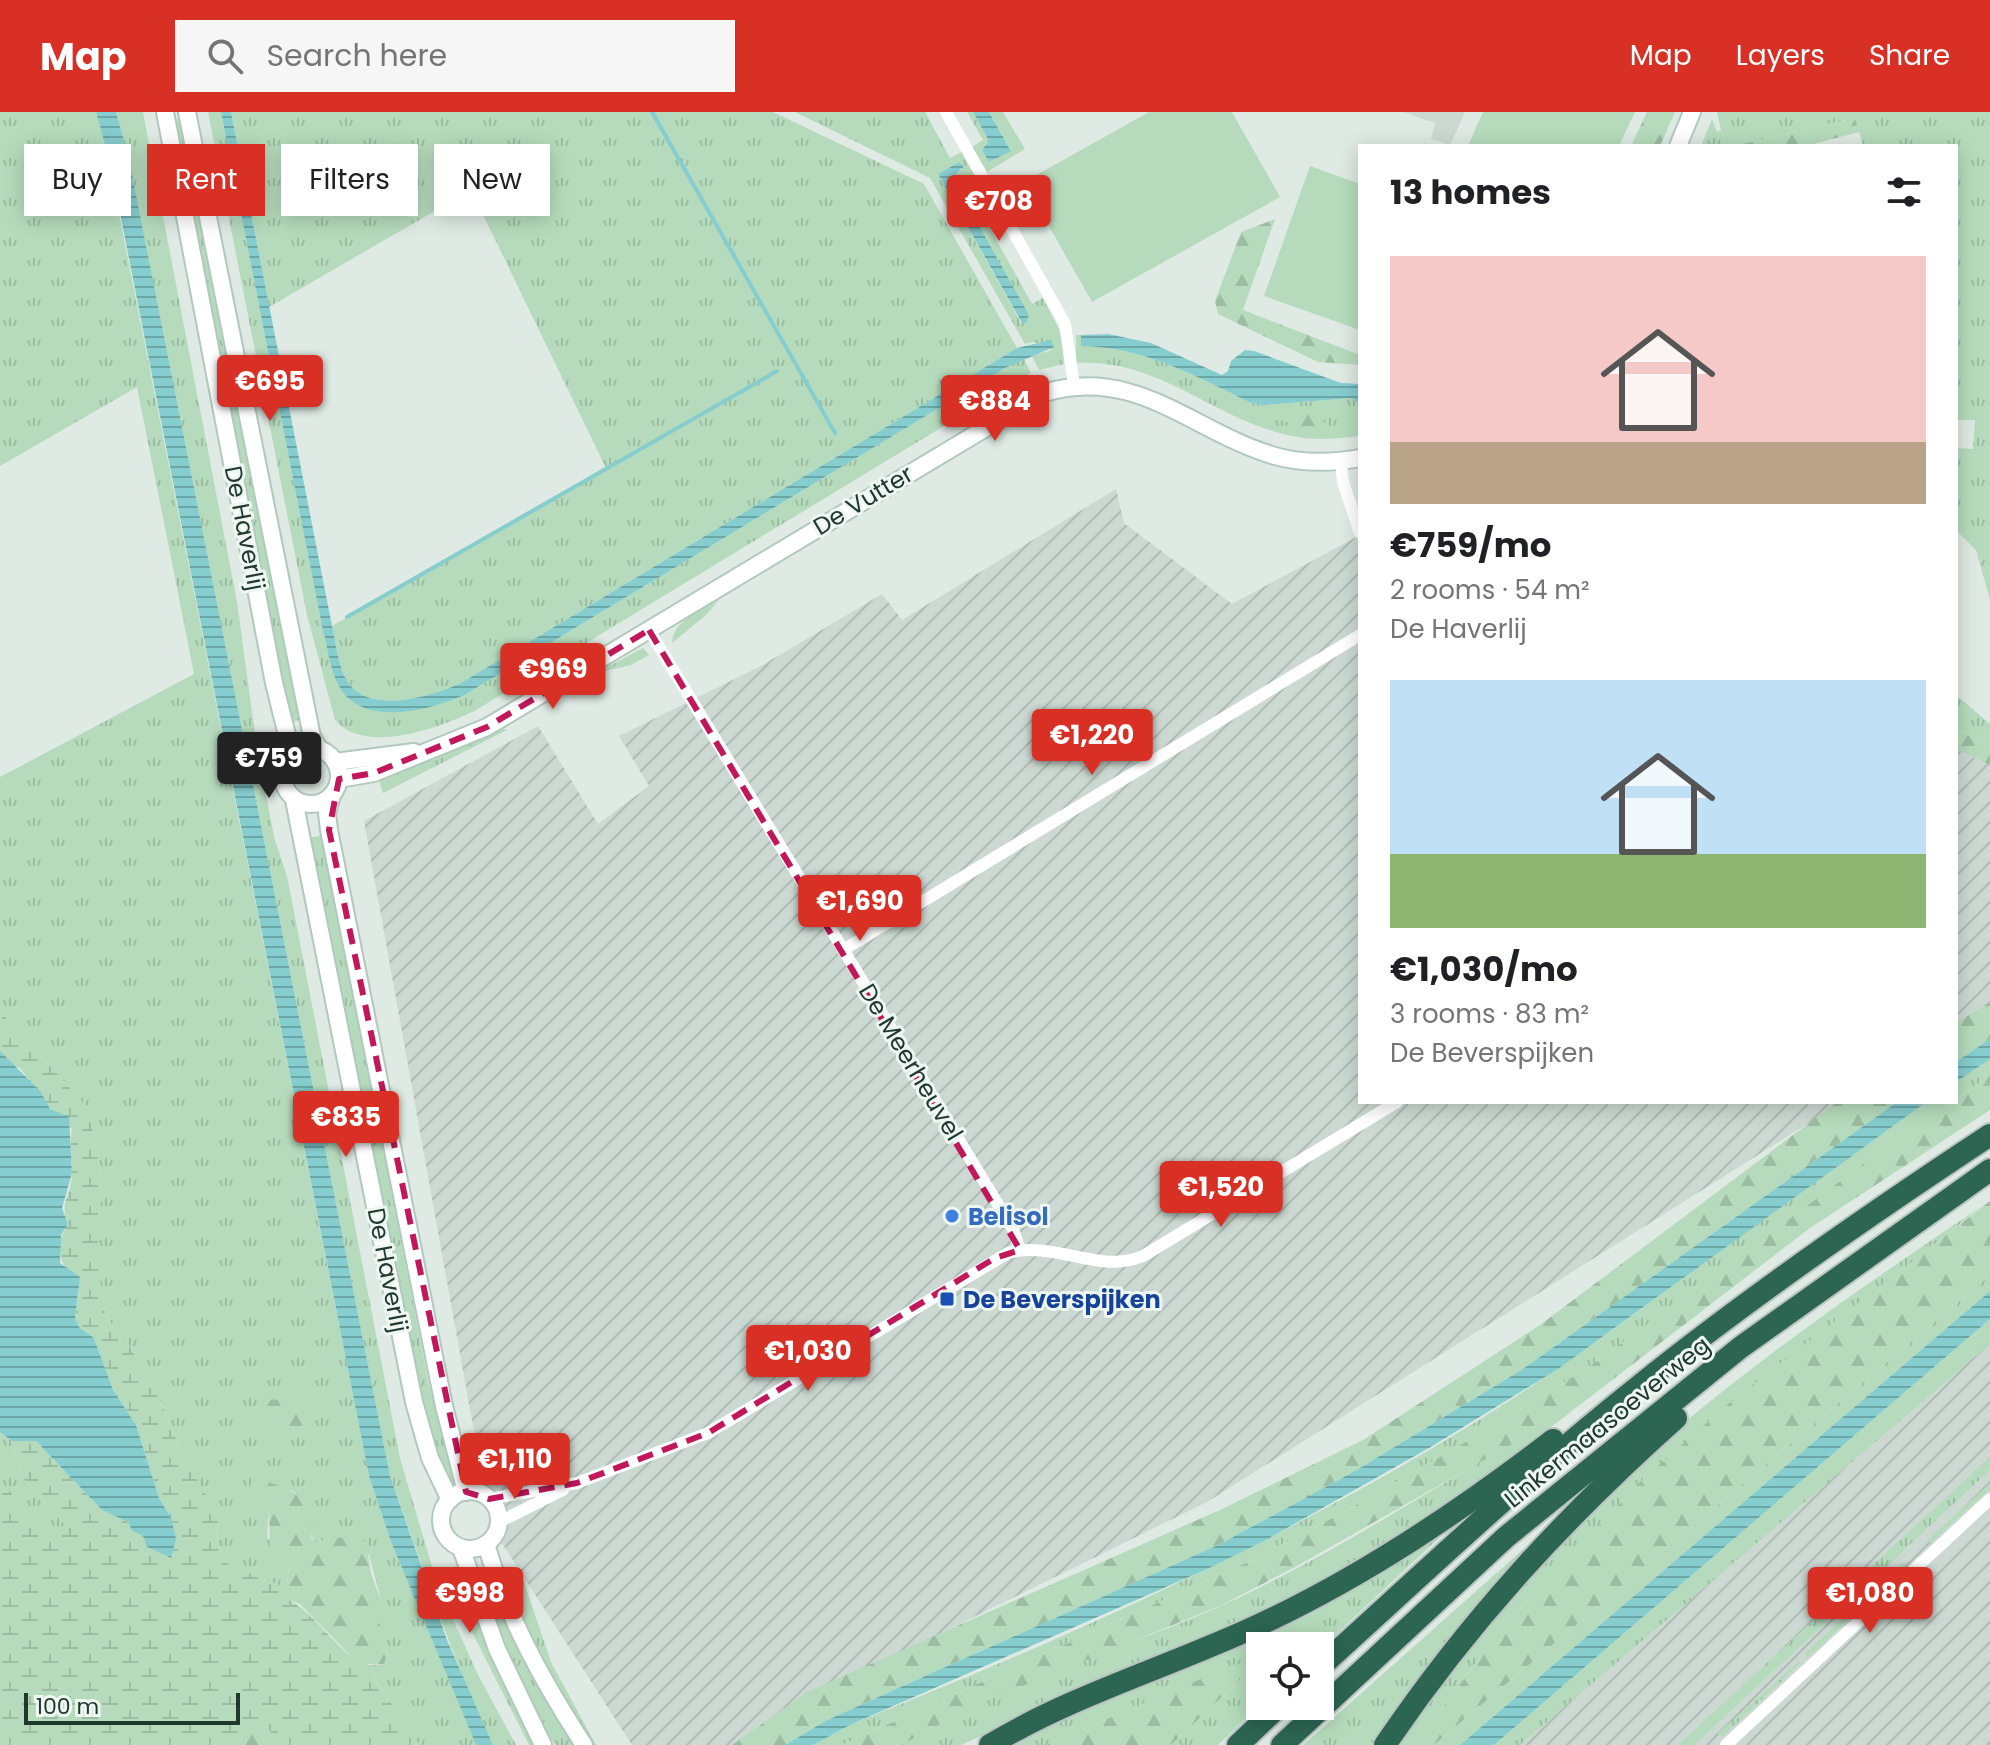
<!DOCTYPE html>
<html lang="en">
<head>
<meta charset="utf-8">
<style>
	:root { --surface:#fff; --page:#f6f6f6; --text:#202124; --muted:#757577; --accent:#d93025 }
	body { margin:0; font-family:Poppins,sans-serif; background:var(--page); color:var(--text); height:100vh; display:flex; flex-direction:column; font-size:30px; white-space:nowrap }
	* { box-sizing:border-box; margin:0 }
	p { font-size:26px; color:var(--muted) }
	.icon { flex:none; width:44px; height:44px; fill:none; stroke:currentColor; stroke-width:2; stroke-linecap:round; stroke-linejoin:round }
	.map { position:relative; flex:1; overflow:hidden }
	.drawer { position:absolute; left:1358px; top:32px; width:600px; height:960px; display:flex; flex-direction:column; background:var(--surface); border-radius:0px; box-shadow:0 4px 20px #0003 }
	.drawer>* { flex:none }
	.guide { position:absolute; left:24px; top:32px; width:760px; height:72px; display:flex; gap:16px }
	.tools { position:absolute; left:1246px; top:1520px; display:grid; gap:16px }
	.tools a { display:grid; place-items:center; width:88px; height:88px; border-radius:0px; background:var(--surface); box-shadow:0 4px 20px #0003; font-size:40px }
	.scale { position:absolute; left:24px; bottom:20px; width:216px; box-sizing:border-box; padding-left:8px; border:4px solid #20392f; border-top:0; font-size:22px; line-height:28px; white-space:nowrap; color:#20392f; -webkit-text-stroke:6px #eef6f1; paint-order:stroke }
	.price { position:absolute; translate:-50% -68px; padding:0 18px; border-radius:8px; background:var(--accent); color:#fff; font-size:26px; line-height:52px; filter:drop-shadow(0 2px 4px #0008) }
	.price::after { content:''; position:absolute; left:50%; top:48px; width:24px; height:18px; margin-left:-12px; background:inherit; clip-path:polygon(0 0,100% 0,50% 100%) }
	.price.current { background:#222; color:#fff }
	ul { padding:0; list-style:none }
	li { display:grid; align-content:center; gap:16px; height:424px; padding:0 32px }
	li span { display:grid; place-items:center; height:248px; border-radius:0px; color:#555 }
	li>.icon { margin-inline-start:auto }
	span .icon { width:144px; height:144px; fill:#fffc; stroke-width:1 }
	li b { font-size:34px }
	h2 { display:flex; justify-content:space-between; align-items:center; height:96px; padding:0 32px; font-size:34px }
	.tag { padding:0 28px; border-radius:0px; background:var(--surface); box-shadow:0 4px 20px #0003; font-size:28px; line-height:72px }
	.tag.current { background:var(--accent); color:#fff }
	header { display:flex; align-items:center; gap:48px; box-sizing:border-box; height:112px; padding:0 40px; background:var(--accent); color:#fff }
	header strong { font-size:38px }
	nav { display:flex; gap:44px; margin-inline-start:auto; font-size:28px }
	.search { width:560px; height:72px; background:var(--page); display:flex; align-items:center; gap:20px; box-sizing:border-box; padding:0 28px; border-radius:0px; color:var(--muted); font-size:30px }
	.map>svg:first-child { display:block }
	.built { fill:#ccd9d2 }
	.industrial { fill:url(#industrial-furrows) }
	.grass { fill:url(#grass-tufts); fill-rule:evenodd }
	.forest { fill:url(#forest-firs) }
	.wetland { fill:url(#wetland-marsh) }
	.pitch { fill:#b6dbbc }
	.water { fill:url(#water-rules) }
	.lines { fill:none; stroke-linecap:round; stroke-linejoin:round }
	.stream { stroke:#85cdcf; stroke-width:4 }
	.secondary-casing { stroke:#b1c9bd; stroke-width:20 }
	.highway-casing { stroke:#bcc4c1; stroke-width:26 }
	.street { stroke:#fff; stroke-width:12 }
	.secondary { stroke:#fff; stroke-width:16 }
	.highway { stroke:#2c6552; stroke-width:22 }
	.marked { fill:none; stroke:#c2185b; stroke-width:6; stroke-dasharray:16 10; stroke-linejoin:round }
	.shop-dot { fill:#3f7fe0; stroke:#eef6f1; stroke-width:3 }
	.transit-dot { fill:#1a4fb4; stroke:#eef6f1; stroke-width:3 }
	.labels { text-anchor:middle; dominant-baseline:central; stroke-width:6; stroke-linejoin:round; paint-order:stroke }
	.street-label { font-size:24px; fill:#20392f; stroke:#eef6f1 }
	.shop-label { font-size:24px; font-weight:bold; fill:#366cbe; stroke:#eef6f1; text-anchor:start }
	.transit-label { font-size:24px; font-weight:bold; fill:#164399; stroke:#eef6f1; text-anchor:start }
</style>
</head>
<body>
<header>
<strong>Map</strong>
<div class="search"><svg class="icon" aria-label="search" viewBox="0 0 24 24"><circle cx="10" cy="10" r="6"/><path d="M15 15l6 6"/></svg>Search here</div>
<nav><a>Map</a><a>Layers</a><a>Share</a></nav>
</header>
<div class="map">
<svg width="1990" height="1633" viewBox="0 0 1990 1633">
	<defs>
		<pattern id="industrial-furrows" width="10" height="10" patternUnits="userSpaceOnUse" patternTransform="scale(2)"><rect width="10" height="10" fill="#ccd9d2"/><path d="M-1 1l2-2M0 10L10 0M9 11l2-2" fill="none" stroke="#afbbb5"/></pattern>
		<pattern id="grass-tufts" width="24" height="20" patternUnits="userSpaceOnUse" patternTransform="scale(2)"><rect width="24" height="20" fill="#b6dbbc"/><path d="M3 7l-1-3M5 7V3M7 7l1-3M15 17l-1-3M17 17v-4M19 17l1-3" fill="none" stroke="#9cbda2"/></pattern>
		<pattern id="forest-firs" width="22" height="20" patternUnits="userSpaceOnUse" patternTransform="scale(2)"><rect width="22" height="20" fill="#b6dbbc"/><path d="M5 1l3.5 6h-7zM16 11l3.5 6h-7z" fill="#9cbda2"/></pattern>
		<pattern id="wetland-marsh" width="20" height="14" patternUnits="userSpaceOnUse" patternTransform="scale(2)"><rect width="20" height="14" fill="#b6dbbc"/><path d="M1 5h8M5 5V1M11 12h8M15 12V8" fill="none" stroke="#9cbda2"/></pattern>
		<pattern id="water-rules" width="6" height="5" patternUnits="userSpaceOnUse" patternTransform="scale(2)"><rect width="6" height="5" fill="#85cdcf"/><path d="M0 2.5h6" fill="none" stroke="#6ca7a8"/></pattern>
	</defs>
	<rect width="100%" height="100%" fill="#deeae3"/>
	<path class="built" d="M 1403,0 L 1465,0 L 1450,33 L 1431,27 L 1435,11 Z"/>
	<g class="industrial">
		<path d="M 1116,377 L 1124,411 L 1232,492 L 1360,423 L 1360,990 L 1842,990 L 1207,1390 L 808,1587 L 749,1633 L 632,1633 L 491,1414 L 364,709 L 538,614 L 598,712 L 649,674 L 619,624 L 761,554 L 882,482 L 902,508 Z"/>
		<path d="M 1956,637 L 1990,653 L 1990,897 L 1956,918 Z"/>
		<path d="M 1990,1220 L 1990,1633 L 1511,1633 Z"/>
	</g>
	<g class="grass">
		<path d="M 0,0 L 96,0 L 103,21 L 369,1364 L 391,1430 L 476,1633 L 420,1633 L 415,1628 L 376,1569 L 370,1553 L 384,1552 L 388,1540 L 378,1515 L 376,1503 L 381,1488 L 369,1443 L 343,1425 L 328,1430 L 314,1429 L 295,1380 L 270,1371 L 262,1387 L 269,1397 L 267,1425 L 290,1454 L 285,1476 L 228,1452 L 217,1431 L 218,1407 L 181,1339 L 159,1287 L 129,1233 L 118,1223 L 105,1201 L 96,1146 L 102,1069 L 89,997 L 0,899 L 0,665 L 194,562 L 137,275 L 0,354 Z"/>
		<path d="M 116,0 L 143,0 L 237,490 L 256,629 L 274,725 L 287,764 L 400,1346 L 437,1472 L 478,1563 L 516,1633 L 493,1633 C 451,1546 423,1454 390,1364 L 143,120 Z"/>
		<path d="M 208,0 L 221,0 L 323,519 L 334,560 L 359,593 L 466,582 L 1005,256 L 1024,247 L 1031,261 L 476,598 C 442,615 365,644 335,608 L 307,503 Z"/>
		<path d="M 231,0 L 773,0 L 924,72 L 1017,236 L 461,571 C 432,584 369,604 347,569 C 338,554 336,531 332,514 L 606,356 L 471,78 L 269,195 Z"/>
		<path d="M 795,0 L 925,0 L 950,46 L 962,40 L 984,79 L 973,86 L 1032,192 L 1043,186 L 1062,223 L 1064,252 L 1039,258 L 1032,244 L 1052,238 L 1034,230 L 1025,232 L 930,66 ZM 959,50 L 962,57 L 952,65 L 1026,211 L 1021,211 L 938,62 Z"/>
		<path d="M 967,0 L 973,0 L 989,29 L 982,38 L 990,50 L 1011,38 L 989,0 L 1003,0 L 1025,37 L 987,60 L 972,35 L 983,28 Z"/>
		<path d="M 1717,0 L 1990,0 L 1990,488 L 1976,438 L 1956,418 L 1956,336 L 1973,337 L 1975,308 L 1956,308 L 1956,34 L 1863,34 L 1855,6 L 1733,34 L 1701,34 L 1712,7 L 1717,20 L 1721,18 Z"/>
		<path d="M 182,6 L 300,608 L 289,610 L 173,14 L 174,8 Z"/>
		<path d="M 1076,223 L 1081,223 L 1082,234 C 1145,235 1195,264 1251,291 L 1265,293 L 1351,286 L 1360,292 L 1360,324 C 1339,326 1319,329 1298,325 C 1218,312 1163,246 1076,251 Z"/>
		<path d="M 719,488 L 706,503 L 672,531 C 673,508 701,498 719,488 Z"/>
		<path d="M 643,536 L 649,543 L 631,553 L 596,561 Z"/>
		<path d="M 1956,583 L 1990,612 L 1990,633 L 1956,617 Z"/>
		<path d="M 501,616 L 507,618 L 383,681 L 378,664 L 462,636 Z"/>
		<path d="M 322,723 L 429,1273 L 459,1370 L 455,1376 L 449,1374 L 423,1316 L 309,726 Z"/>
		<path d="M 1990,947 L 1990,964 L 1956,987 L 1956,970 Z"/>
		<path d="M 1926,990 L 1951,990 L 1589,1255 L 1464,1331 L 1344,1400 L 1246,1451 L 842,1633 L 813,1633 L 852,1612 C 1071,1525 1299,1422 1498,1296 C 1646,1201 1780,1088 1926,990 Z"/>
		<path d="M 1982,1094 L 1642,1368 L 1498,1520 L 1416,1633 L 1397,1633 C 1456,1554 1514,1472 1584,1402 C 1703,1283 1843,1188 1982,1094 Z"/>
		<path d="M 1990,1163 L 1990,1179 L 1460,1633 L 1434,1633 Z"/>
		<path d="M 1990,1207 L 1990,1232 L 1520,1633 L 1494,1633 Z"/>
		<path d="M 1577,1295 L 1473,1376 L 1317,1471 L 1215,1521 L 961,1633 L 901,1633 C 999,1568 1117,1541 1223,1493 C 1346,1437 1458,1358 1577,1295 Z"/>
		<path d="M 0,1320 L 12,1329 L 22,1365 L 67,1415 L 57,1428 L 19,1395 L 10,1379 L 0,1380 Z"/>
		<path d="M 1990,1345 L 1990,1358 L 1694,1633 L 1678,1633 Z"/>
		<path d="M 1990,1371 L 1990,1377 L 1930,1431 L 1929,1427 Z"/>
		<path d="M 1483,1385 L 1320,1537 L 1260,1534 L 1260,1593 L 1218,1633 L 1171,1633 L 1240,1568 L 1238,1552 L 1046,1633 L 1001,1633 L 1195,1548 Z"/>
		<path d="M 1572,1394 L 1379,1633 L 1303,1633 Z"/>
		<path d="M 1904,1450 L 1905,1456 L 1807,1546 L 1805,1541 Z"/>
		<path d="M 513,1457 L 521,1461 L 551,1550 L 596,1633 L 592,1633 L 565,1586 L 554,1580 L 499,1461 Z"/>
		<path d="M 491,1465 L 531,1557 L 573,1633 L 555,1633 L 515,1569 L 476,1470 Z"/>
		<path d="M 467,1473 L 529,1620 L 534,1633 L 529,1633 L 455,1486 L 458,1476 Z"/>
		<path d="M 1799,1549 L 1801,1551 L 1722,1625 L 1718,1621 Z"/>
	</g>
	<g class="forest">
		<path d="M 1647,0 L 1675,0 L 1660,34 L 1631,34 Z"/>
		<path d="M 1855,6 L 1859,20 L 1806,34 L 1733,34 Z"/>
		<path d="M 1275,107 L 1243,198 L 1360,243 L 1360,253 L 1318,250 L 1218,202 L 1215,189 L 1241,120 Z"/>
		<path d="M 1308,295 L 1330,315 L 1311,318 L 1274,306 Z"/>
		<path d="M 1956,617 L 1990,633 L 1990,653 L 1956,637 Z"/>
		<path d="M 1990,890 L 1990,927 L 1956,950 L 1956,911 Z"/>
		<path d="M 1990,964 L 1990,998 L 1810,1116 L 1577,1295 L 1297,1454 L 1222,1493 L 976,1593 L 901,1633 L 842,1633 L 1246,1451 L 1344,1400 L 1464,1331 L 1589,1255 L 1904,1022 Z"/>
		<path d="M 1837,990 L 1897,990 L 1523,1257 L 1355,1359 L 1218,1433 L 827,1608 L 785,1633 L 732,1633 L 807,1580 L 1220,1398 L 1363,1328 L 1540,1213 Z"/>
		<path d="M 1990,1089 L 1990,1163 L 1434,1633 L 1416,1633 L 1498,1520 L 1642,1368 L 1728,1292 Z"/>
		<path d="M 294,1283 L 303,1285 L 307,1293 L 301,1316 L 295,1321 L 274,1322 L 257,1303 L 266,1287 L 280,1288 Z"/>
		<path d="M 262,1367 C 296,1382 318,1382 311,1425 L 314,1429 L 354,1424 L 366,1430 L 371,1462 L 381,1488 L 377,1503 L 388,1540 L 384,1552 L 362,1552 L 354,1547 L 300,1492 L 287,1487 L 285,1476 L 290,1454 L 270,1438 L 269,1397 L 250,1376 L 251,1369 Z"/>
		<path d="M 1238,1551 L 1241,1554 L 1240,1568 L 1171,1633 L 1046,1633 Z"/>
		<path d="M 256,1610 L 268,1616 L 278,1633 L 242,1633 L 241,1619 Z"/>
	</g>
	<path class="wetland" d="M 0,899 L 89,997 L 102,1069 L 97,1146 L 105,1201 L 118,1223 L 129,1233 L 159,1287 L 181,1339 L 209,1389 L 218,1407 L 217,1431 L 228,1452 L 285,1476 L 287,1487 C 314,1498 345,1551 370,1553 L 376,1570 L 420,1633 L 278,1633 L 268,1616 L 256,1610 L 241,1619 L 242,1633 L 0,1633 L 0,1380 L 10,1379 L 19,1395 L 57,1427 L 67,1415 L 22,1365 L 12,1329 L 36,1329 L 102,1398 L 128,1410 L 132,1419 L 143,1424 L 147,1435 L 170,1445 L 171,1406 L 159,1386 L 136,1313 L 113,1278 L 94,1226 L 79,1215 L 75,1206 L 79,1179 C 66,1153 49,1142 68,1112 C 59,1088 71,1085 72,1062 C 72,1047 69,1033 72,1017 L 50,997 L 20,956 L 11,953 L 0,939 Z"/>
	<g class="pitch">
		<path d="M 1149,0 L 1232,0 L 1280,85 L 1092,190 L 1024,70 Z"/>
		<path d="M 1483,0 L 1635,0 L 1619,34 L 1468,34 Z"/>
		<path d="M 1310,54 L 1360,72 L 1360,218 L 1264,184 Z"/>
	</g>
	<g class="water">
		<path d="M 96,0 L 116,0 L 129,48 L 390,1364 L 447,1528 L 493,1633 L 476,1633 L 391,1430 L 369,1364 L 110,50 Z"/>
		<path d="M 221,0 L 231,0 L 332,514 C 336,531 338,554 347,569 C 369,604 432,584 461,571 L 1017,236 L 1051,228 L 1054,235 L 1005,256 L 466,582 C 432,598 362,617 339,574 C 330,558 328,536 323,519 Z"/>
		<path d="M 973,0 L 989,0 L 1011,39 L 989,50 L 982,38 L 989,29 Z"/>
		<path d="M 959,50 L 964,54 L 952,66 L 1029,203 L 1026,211 L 1022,211 L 938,62 Z"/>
		<path d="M 1108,222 L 1151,231 L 1222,263 L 1228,259 L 1231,249 L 1245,238 L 1254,239 L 1341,271 L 1360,272 L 1360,292 L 1351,286 L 1265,293 L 1251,291 C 1195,264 1145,235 1081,234 L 1081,223 Z"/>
		<path d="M 1990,927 L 1990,947 L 1956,970 L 1956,950 Z"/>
		<path d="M 0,939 L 41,980 L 50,997 L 69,1005 L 72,1061 L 62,1096 L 68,1112 L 61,1123 L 60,1151 L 80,1165 L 75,1206 L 79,1215 L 94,1226 L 113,1278 L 136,1313 L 159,1386 L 171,1406 L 176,1427 L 171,1446 L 147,1435 L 143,1424 L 132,1419 L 128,1410 L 102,1398 L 36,1329 L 12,1329 L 0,1320 Z"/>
		<path d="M 1897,990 L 1926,990 L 1558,1257 L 1429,1336 L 1264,1429 L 1205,1458 L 852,1612 L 813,1633 L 785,1633 L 827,1608 L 1218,1433 L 1355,1359 L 1523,1257 Z"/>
		<path d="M 1990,1179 L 1990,1207 L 1494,1633 L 1460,1633 Z"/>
	</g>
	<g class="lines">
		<g class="stream">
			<path d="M 652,0 L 835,321"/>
			<path d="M 347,505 L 777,259"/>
		</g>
		<defs>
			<g id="secondary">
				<path d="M 165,0 L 274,571 L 292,643"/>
				<path d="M 187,0 L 312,625 L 319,637"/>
				<path d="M 1678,34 L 1692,0"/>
				<circle cx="311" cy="664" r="28"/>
				<path d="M 335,650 L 414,640"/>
				<path d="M 339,667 L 374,661 L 487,615 L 1044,281 C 1136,253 1193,320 1275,344 C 1303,352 1332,351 1360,346"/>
				<path d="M 332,683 L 327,701 L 329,718 L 444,1294 L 466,1380"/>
				<path d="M 294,688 L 414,1290 L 430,1346 L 450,1388"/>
				<circle cx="470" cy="1408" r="29"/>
				<path d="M 486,1432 C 507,1505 543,1570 584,1633"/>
				<path d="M 461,1436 L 497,1537 L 543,1633"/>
			</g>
			<g id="highway">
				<path d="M 1320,1555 C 1425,1460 1528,1362 1639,1274 C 1751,1184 1870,1102 1990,1023"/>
				<path d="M 990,1633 C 1074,1582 1172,1554 1261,1512 C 1366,1463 1462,1398 1553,1328"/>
				<path d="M 1238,1633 L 1279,1594"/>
				<path d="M 1282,1633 L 1506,1425 L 1741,1235 L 1990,1058"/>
				<path d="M 1385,1633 C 1469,1509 1564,1406 1676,1306"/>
			</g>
		</defs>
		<use href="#secondary" class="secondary-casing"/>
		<use href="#highway" class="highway-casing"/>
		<g class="street">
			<path d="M 946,0 L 1065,212 L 1074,273"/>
			<path d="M 1341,350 L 1343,370 L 1360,421"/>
			<path d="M 649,518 L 1013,1117 L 1020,1138"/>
			<path d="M 843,838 L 1360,523"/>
			<path d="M 489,1387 L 577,1371 L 708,1321 L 1008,1141 C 1055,1128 1098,1163 1143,1144 L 1397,990"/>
			<path d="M 499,1410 L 563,1378"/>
			<path d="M 1726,1633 L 1990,1387"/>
		</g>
		<use href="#secondary" class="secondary"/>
		<use href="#highway" class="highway"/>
	</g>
	<path class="marked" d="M 649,518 L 1020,1138 L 995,1146 L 708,1321 L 577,1371 L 489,1387 L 466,1380 L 329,718 L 339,667 L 374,661 L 487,615 Z"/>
	<circle class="shop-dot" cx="952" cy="1104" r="8"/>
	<rect class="transit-dot" x="939" y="1179" width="16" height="16" rx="4"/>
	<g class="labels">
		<g class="street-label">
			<text transform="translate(863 388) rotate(-31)">De Vutter</text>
			<text transform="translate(245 416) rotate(79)">De Haverlij</text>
			<text transform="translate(911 950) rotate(59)">De Meerheuvel</text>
			<text transform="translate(388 1158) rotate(79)">De Haverlij</text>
			<text transform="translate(1607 1310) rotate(-39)">Linkermaasoeverweg</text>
		</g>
		<g class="shop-label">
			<text x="968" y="1104">Belisol</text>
		</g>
		<g class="transit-label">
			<text x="963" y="1187">De Beverspijken</text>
		</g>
	</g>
</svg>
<div class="tools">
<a><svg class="icon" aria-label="locate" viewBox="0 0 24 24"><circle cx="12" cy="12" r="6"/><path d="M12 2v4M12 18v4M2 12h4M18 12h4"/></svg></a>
</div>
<div class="scale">100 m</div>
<b class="price" style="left:999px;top:131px">€708</b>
<b class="price" style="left:270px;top:311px">€695</b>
<b class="price" style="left:995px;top:331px">€884</b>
<b class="price" style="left:553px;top:599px">€969</b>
<b class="price" style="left:1092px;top:665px">€1,220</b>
<b class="price current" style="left:269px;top:688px">€759</b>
<b class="price" style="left:860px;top:831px">€1,690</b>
<b class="price" style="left:346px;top:1047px">€835</b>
<b class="price" style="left:1221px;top:1117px">€1,520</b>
<b class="price" style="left:808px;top:1281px">€1,030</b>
<b class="price" style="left:515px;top:1389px">€1,110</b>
<b class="price" style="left:470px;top:1523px">€998</b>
<b class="price" style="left:1870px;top:1523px">€1,080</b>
<div class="guide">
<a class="tag">Buy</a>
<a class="tag current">Rent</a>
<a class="tag">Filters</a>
<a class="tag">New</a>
</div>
<section class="drawer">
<h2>13 homes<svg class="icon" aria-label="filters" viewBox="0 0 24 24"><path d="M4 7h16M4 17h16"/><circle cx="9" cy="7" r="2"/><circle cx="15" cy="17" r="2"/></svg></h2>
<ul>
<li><span style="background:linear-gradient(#f6c9c9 75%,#b9a48a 0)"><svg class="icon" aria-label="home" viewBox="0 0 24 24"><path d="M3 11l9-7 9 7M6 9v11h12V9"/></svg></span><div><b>€759/mo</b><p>2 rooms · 54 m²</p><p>De Haverlij</p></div></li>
<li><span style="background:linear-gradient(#bfe0f5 70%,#8fb573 0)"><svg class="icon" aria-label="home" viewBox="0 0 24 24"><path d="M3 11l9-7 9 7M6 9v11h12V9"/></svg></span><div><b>€1,030/mo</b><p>3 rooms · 83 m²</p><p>De Beverspijken</p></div></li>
</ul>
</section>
</div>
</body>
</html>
